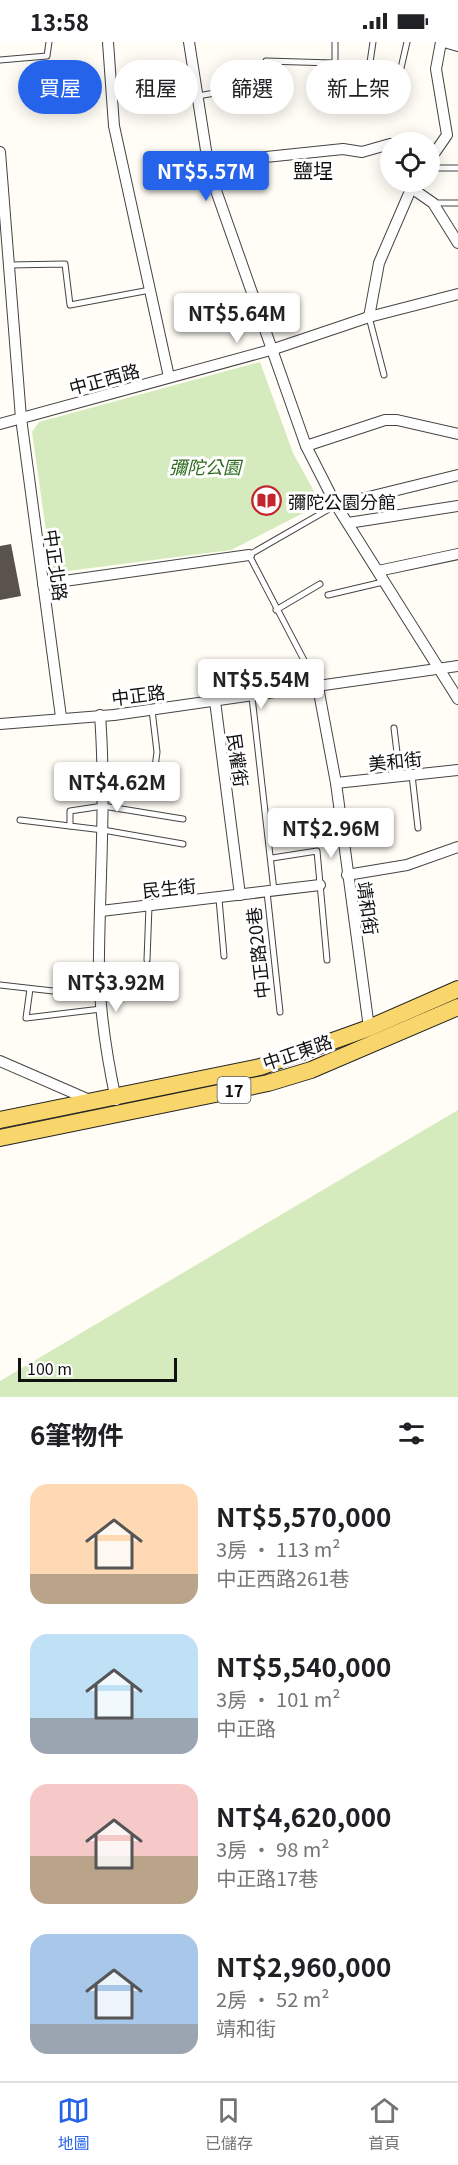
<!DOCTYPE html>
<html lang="zh-TW">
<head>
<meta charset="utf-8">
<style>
	:root { --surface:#fff; --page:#f2f2f2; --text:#202124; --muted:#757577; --line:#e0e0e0; --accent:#2563eb }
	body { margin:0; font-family:Georgia,"Noto Sans TC",serif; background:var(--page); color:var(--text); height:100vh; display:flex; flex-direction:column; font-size:22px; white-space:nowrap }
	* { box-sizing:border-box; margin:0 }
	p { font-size:20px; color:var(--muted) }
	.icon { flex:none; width:33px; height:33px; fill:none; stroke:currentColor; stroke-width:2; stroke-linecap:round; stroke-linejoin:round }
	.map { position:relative; height:1355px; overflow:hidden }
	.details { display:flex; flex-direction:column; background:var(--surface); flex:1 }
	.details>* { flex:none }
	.banner { position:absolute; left:18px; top:18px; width:423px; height:54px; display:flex; gap:12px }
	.fabs { position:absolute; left:380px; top:90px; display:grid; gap:12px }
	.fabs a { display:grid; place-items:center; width:60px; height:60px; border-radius:50%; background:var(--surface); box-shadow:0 3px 15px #0003; font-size:30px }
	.scale { position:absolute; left:18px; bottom:15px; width:159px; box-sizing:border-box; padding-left:6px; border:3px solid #111; border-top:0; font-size:16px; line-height:21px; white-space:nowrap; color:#111; -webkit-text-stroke:4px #fff; paint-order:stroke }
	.price { position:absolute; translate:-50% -51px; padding:0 14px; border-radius:6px; background:#fff; color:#222; font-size:20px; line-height:39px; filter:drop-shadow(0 2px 3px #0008) }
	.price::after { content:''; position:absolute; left:50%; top:36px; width:18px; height:14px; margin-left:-9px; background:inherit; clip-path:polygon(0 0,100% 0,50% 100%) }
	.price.active { background:var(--accent); color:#fff }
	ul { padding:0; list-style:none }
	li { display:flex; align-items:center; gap:18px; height:150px; padding:0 30px }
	li span { display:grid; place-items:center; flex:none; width:168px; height:120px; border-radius:18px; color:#555 }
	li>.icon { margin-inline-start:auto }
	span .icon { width:72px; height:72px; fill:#fffc; stroke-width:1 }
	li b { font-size:26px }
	h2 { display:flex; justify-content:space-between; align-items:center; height:72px; padding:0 30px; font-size:26px }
	.chip { padding:0 21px; border-radius:27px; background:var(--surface); box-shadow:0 3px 15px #0003; font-size:21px; line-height:54px }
	.chip.active { background:var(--accent); color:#fff }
	.status { display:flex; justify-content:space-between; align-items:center; height:42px; padding:0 30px; background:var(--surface); direction:ltr }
	.status svg { height:16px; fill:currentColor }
	.dock { display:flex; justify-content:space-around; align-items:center; height:84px; border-top:2px solid var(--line); background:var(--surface); font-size:16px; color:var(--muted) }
	.dock a { display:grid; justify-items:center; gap:3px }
	.dock .active { color:var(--accent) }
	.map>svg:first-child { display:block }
	.green { fill:#d5ebbd }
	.building { fill:#5a524d }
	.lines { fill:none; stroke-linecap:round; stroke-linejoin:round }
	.service-casing { stroke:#444; stroke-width:7 }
	.minor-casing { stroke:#444; stroke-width:12 }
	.primary-casing { stroke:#222; stroke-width:18 }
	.service { stroke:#fff; stroke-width:5 }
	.minor { stroke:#fff; stroke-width:10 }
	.primary { stroke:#f9d66b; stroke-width:16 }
	.labels { text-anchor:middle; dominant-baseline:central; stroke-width:6; stroke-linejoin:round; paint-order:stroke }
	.shield { fill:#fff; stroke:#585858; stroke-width:1.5 }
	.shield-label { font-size:16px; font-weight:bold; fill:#111 }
	.street-label { font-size:18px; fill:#111; stroke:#fff }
	.park-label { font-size:18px; font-style:italic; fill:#2f6b1f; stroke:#fff }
	.poi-label { font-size:18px; fill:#111; stroke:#fff; text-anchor:start }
	.neighbourhood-label { font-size:20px; fill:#111; stroke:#fff }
</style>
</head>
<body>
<div class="status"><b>13:58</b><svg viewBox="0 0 49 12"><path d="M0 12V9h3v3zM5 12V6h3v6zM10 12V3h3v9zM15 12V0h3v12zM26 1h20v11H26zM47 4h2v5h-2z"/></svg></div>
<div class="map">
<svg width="458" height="1355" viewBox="0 0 458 1355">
	<rect width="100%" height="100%" fill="#fffdf5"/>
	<g class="green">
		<path d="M 260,320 L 293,411 L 321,462 L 231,508 L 52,531 L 32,390 L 39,380 Z"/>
		<path d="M 458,1068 L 458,1355 L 0,1355 L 0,1339 Z"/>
	</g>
	<path class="building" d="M 11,502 L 21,554 L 0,558 L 0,504 Z"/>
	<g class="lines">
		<defs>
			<g id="service">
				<path d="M 335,0 L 335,55 L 390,52 L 398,39 L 407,0"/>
				<path d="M 0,18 L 47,14 L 49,0"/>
				<path d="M 266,19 L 333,21"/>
				<path d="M 198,54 L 258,43"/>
				<path d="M 365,54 L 373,0"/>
				<path d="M 429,126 L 458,126"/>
				<path d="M 433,161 L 458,161"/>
				<path d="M 9,223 L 65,222 L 70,263 L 150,248"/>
				<path d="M 369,275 L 384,333"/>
				<path d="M 328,553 L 383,540"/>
				<path d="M 276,568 L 320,542"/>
				<path d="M 317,643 L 249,513 L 336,463"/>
				<path d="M 252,655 L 274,849"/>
				<path d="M 152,668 L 157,710 L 155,725"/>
				<path d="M 394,686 L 400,735"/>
				<path d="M 412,733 L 418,786"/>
				<path d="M 20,778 L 103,788 L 183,802"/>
				<path d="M 70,784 L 70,769 L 103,764 L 183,777"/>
				<path d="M 272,816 L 317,809 L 327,918"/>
				<path d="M 267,850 L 280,970"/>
				<path d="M 219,857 L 224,914"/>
				<path d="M 147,918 L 149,864"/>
				<path d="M 0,943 L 53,949"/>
				<path d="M 30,947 L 26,976 L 101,967"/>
			</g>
			<g id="minor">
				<path d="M 108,0 L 114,84 L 169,335"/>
				<path d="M 189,0 L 208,121 L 213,140 L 306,404 L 336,463 L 458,657"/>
				<path d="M 444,0 L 458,4"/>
				<path d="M 0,110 L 21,376 L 61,675"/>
				<path d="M 429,119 L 447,93 L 436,27 L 441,0"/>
				<path d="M 208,121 L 343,107 L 362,110 L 390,102"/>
				<path d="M 409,140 L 410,145 L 433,161 L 458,201"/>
				<path d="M 369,275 L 379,221 L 414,140"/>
				<path d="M 0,382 L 274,307 L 369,275 L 458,252"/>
				<path d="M 306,404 L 385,378 L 397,378 L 458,392"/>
				<path d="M 336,463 L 458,433"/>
				<path d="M 348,481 L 458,464"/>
				<path d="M 378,529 L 458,512"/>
				<path d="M 43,542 L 249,513"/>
				<path d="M 318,645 L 336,741 L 369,986"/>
				<path d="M 215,659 L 240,853"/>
				<path d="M 100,673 C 106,753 100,833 99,912 C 98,960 106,1011 116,1058"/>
				<path d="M 0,682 L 114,673 L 458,624"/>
				<path d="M 336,741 L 458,728"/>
				<path d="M 347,833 L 407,823 L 458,805"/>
				<path d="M 101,869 L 320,843"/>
				<path d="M 0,1019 L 92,1059"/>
			</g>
			<g id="primary">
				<path d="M 0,1078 L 260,1025 L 369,986 L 458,947"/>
				<path d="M 0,1096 L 268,1041 L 311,1028 L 458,965"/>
			</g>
		</defs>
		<use href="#service" class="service-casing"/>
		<use href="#minor" class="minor-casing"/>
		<use href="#primary" class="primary-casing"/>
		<use href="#service" class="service"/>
		<use href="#minor" class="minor"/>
		<use href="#primary" class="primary"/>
	</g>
	<defs>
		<symbol id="library-ring" viewBox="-11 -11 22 22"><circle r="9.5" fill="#fff" stroke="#c4262e" stroke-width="1.5"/><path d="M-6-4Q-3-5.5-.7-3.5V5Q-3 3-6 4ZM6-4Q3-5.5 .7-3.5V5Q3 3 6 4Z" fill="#c4262e"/></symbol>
	</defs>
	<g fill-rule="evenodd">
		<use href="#library-ring" x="250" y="442" width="33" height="33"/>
	</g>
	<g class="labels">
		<rect class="shield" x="217.5" y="1035" width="33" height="26" rx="4.5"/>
		<g class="shield-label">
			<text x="234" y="1048">17</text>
		</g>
		<g class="street-label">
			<text transform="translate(104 336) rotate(-15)">中正西路</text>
			<text transform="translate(57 523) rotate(82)">中正北路</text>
			<text transform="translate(138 652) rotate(-7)">中正路</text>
			<text transform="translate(239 718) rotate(82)">民權街</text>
			<text transform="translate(395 718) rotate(-6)">美和街</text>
			<text transform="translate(169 845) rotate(-6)">民生街</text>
			<text transform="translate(369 866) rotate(82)">靖和街</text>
			<text transform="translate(257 911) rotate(-96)">中正路20巷</text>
			<text transform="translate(297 1009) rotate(-19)">中正東路</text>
		</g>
		<g class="park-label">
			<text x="205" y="424">彌陀公園</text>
		</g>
		<g class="poi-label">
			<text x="288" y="459">彌陀公園分館</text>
		</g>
		<g class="neighbourhood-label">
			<text x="313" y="127">鹽埕</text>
		</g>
	</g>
</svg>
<div class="fabs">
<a><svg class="icon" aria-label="locate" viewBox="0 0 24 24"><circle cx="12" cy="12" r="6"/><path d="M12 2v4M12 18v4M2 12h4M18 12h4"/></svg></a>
</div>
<div class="scale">100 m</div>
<b class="price active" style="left:206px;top:160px">NT$5.57M</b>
<b class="price" style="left:237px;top:302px">NT$5.64M</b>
<b class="price" style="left:261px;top:668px">NT$5.54M</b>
<b class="price" style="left:117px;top:771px">NT$4.62M</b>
<b class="price" style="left:331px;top:817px">NT$2.96M</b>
<b class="price" style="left:116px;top:971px">NT$3.92M</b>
<div class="banner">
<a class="chip active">買屋</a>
<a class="chip">租屋</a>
<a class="chip">篩選</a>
<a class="chip">新上架</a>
</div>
</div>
<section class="details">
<h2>6筆物件<svg class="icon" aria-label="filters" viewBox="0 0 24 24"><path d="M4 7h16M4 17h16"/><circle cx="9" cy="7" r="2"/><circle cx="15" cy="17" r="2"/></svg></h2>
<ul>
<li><span style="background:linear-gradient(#ffd9b3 75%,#b9a48a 0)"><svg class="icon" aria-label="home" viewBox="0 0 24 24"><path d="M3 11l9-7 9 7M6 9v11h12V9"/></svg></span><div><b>NT$5,570,000</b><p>3房 · 113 m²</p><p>中正西路261巷</p></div></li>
<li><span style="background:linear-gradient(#bfe0f5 70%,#9aa5b1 0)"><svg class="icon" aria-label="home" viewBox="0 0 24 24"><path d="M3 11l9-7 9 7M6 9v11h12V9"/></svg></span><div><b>NT$5,540,000</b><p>3房 · 101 m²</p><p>中正路</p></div></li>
<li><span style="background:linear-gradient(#f6c9c9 60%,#b9a48a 0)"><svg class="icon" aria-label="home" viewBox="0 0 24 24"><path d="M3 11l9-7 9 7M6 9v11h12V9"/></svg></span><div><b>NT$4,620,000</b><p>3房 · 98 m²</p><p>中正路17巷</p></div></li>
<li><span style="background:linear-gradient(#a9c7e8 75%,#9aa5b1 0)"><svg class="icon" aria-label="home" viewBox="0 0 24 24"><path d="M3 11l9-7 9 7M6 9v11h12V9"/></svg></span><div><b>NT$2,960,000</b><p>2房 · 52 m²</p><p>靖和街</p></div></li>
</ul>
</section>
<nav class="dock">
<a class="active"><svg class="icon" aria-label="map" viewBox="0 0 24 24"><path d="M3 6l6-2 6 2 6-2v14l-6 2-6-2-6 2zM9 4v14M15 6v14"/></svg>地圖</a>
<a><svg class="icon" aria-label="saved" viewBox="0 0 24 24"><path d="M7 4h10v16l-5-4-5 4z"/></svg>已儲存</a>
<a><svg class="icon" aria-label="home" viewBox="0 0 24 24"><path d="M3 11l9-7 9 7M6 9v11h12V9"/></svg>首頁</a>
</nav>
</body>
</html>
